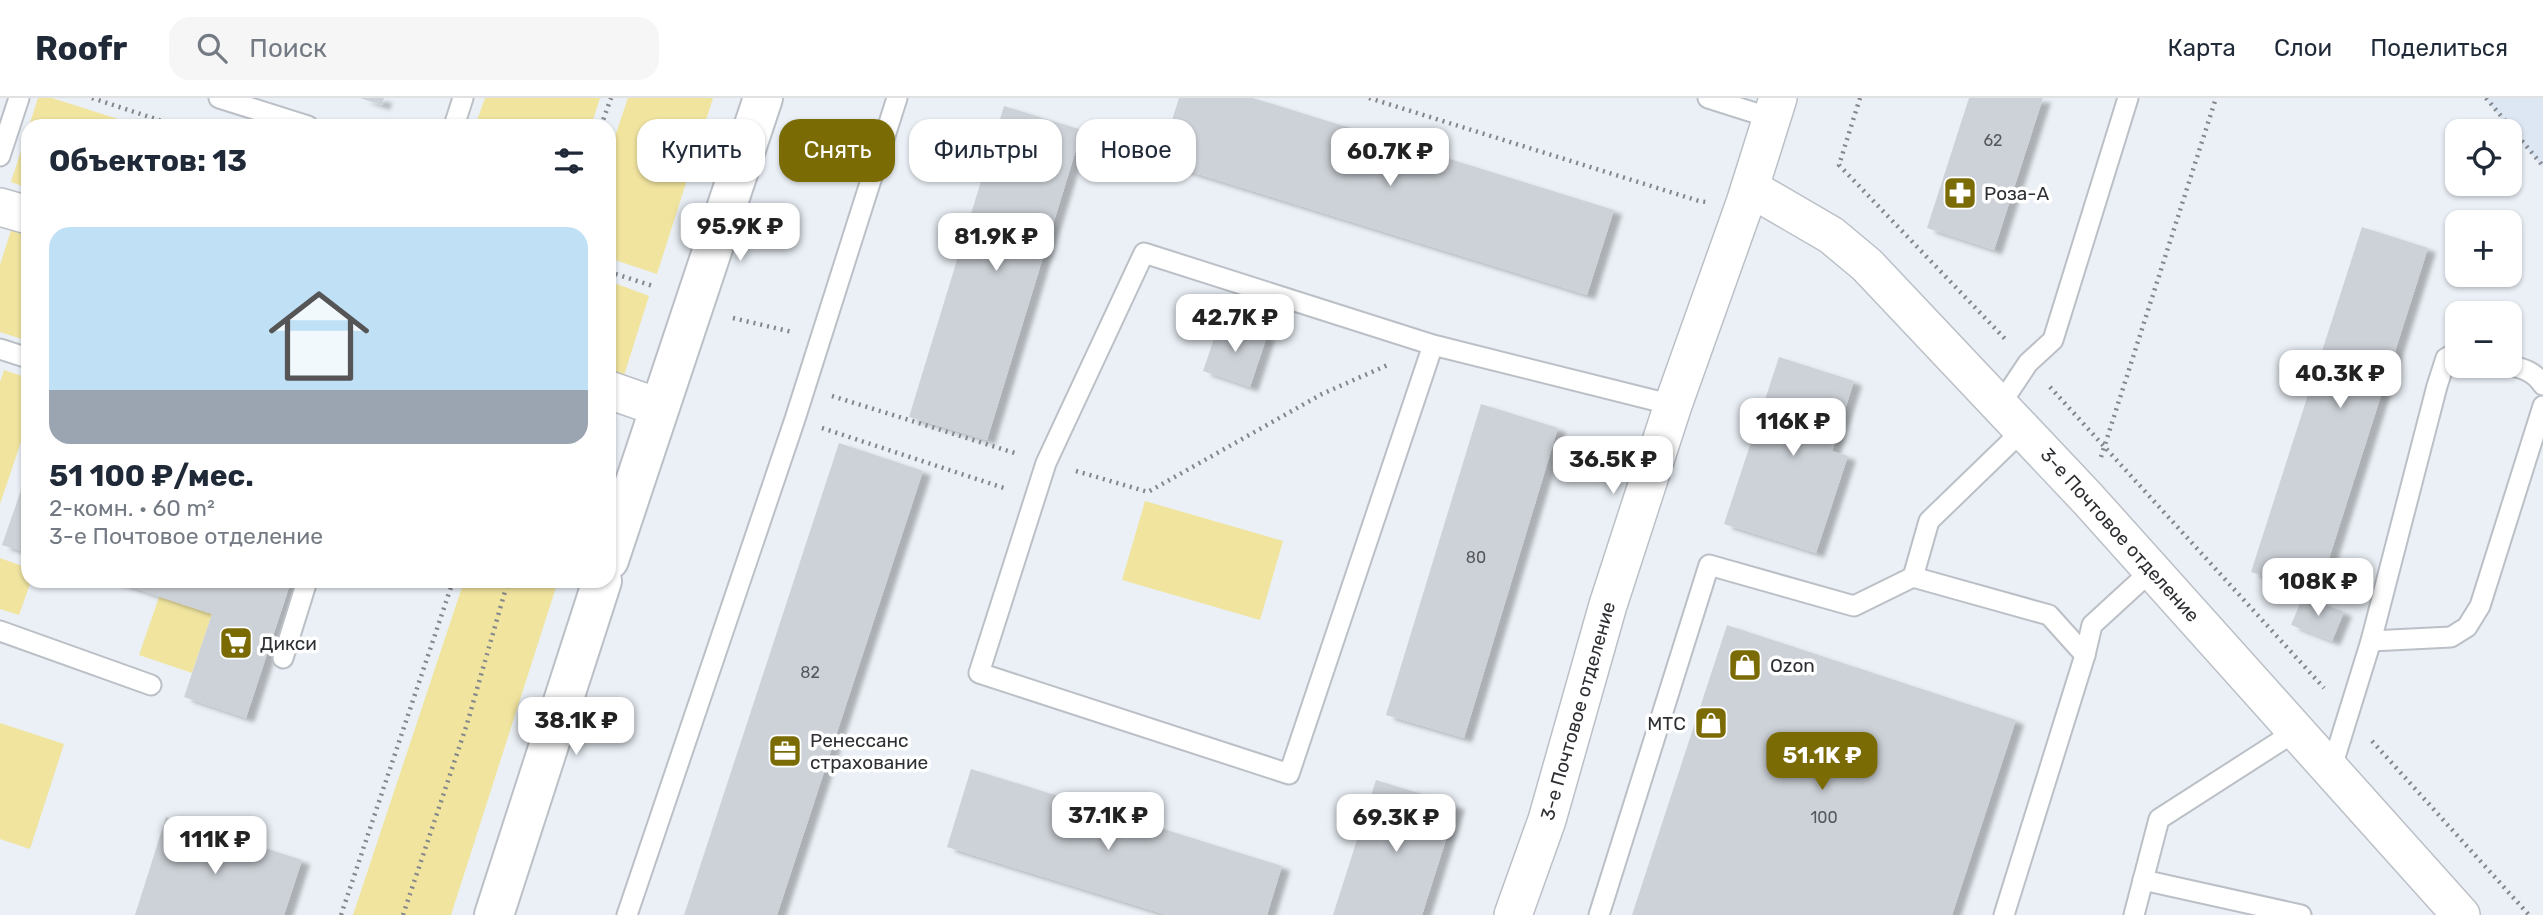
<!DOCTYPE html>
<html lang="ru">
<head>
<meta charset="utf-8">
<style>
	:root { --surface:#fff; --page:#f6f6f7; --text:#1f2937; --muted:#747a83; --line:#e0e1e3; --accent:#7a6b04 }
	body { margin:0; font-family:Rubik,sans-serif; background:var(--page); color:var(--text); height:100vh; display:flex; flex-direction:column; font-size:26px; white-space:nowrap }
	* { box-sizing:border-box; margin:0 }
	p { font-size:23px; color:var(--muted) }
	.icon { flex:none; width:38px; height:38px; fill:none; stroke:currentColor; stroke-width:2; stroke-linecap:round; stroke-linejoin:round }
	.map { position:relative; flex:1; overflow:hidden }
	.drawer { position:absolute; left:21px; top:21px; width:595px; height:469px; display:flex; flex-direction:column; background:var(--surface); border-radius:21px; box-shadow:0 2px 5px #0004 }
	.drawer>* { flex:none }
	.guide { position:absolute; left:637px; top:21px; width:665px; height:63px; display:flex; gap:14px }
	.controls { position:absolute; left:2445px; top:21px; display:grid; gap:14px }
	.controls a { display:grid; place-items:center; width:77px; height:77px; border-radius:14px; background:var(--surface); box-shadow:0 2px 5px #0004; font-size:35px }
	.price { position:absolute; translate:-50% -60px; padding:0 16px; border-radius:14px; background:#fff; color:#222; font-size:23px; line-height:46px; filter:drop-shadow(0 2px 4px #0008) }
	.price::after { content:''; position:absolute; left:50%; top:42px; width:21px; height:16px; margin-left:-10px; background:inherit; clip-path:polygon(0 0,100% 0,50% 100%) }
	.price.current { background:var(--accent); color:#fff }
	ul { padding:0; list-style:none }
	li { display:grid; align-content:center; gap:14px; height:371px; padding:0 28px }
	li span { display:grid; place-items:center; height:217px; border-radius:21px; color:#555 }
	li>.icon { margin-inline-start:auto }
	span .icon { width:126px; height:126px; fill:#fffc; stroke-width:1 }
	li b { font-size:30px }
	h2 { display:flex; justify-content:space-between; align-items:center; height:84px; padding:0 28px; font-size:30px }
	.tag { padding:0 24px; border-radius:21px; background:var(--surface); box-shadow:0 2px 5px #0004; font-size:24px; line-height:63px }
	.tag.current { background:var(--accent); color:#fff }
	header { display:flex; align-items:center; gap:42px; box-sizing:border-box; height:98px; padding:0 35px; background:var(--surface); border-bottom:2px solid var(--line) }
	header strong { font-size:33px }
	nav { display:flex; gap:38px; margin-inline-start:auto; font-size:24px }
	.search { width:490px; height:63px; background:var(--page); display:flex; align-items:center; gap:18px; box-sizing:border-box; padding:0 24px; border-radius:21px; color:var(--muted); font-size:26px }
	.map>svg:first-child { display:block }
	.built { fill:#dde7f4 }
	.green { fill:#f0e49f }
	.building { fill:#cdd2d8; filter:url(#shadow) }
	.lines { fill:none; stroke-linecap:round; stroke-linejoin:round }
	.service-casing { stroke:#bbc0c7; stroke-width:23 }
	.minor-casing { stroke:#bbc0c7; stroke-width:40 }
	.tertiary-casing { stroke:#bbc0c7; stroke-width:42 }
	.path { stroke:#83868b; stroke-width:4.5; stroke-dasharray:2 5; stroke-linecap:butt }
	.service { stroke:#fff; stroke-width:19 }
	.minor { stroke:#fff; stroke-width:37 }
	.tertiary { stroke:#fff; stroke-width:38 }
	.labels { text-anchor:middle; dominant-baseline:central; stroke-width:7; stroke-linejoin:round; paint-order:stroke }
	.number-label { font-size:16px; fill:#55585c }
	.poi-label { font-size:19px; fill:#2d2f32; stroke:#fff; text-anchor:start }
	.street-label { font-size:19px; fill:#2d2f32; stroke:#fff }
</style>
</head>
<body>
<header>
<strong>Roofr</strong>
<div class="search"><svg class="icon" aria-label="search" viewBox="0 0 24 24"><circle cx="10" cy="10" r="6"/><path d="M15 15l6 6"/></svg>Поиск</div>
<nav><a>Карта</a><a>Слои</a><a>Поделиться</a></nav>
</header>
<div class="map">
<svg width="2543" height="817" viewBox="0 0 2543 817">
	<defs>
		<filter id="shadow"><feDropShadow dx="8" dy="4.5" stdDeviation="2" flood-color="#0004"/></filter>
	</defs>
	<rect width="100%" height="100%" fill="#eaf0f6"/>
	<path class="built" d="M 2484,0 L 2543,0 L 2543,70 Z"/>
	<g class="green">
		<path d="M 38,0 L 52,0 L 140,28 L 29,28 Z"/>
		<path d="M 485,0 L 600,0 L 591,28 L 475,28 Z"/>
		<path d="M 628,0 L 713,0 L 657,176 L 609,160 L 609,56 Z"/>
		<path d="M 28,31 L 28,90 L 11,84 Z"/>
		<path d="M 13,126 L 28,131 L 28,243 L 0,234 L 0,167 Z"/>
		<path d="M 609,183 L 649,198 L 622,284 L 609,280 Z"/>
		<path d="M 4,272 L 28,280 L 28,339 L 23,338 L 0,406 L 0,284 Z"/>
		<path d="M 1145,403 L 1283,443 L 1260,522 L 1122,482 Z"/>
		<path d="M 0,460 L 28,470 L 28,483 L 31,483 L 19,517 L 0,511 Z"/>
		<path d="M 464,483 L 558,483 L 451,817 L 353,817 Z"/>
		<path d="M 159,499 L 212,516 L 192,575 L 139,557 Z"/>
		<path d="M 0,625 L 64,646 L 30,751 L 0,741 Z"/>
	</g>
	<g class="building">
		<path d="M 360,0 L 384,0 L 382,7 Z"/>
		<path d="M 1179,0 L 1253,0 L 1614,112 L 1587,197 L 1159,64 Z"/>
		<path d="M 1969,0 L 2043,0 L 1994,152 L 1927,130 Z"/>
		<path d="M 1004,8 L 1082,32 L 987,342 L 909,319 Z"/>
		<path d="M 2362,129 L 2428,150 L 2318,495 L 2251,474 Z"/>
		<path d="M 1220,223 L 1267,238 L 1250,289 L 1203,273 Z"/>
		<path d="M 1779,259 L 1854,283 L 1832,353 L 1848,358 L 1816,455 L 1724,426 Z"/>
		<path d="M 1481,306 L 1558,330 L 1464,640 L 1386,617 Z"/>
		<path d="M 839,345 L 923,373 L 777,817 L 684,817 Z"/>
		<path d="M 28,372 L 28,455 L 2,447 Z"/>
		<path d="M 113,483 L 291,483 L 246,620 L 184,599 L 212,516 Z"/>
		<path d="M 2303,498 L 2344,514 L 2332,543 L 2291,527 Z"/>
		<path d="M 1727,527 L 2016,622 L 1952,817 L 1632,817 Z"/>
		<path d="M 971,671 L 1282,768 L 1267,817 L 1167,817 L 947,749 Z"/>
		<path d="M 1376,682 L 1457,707 L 1422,817 L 1333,817 Z"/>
		<path d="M 166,719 L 302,762 L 284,817 L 135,817 Z"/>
	</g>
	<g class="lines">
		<defs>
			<g id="service">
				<path d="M 219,0 L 308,28"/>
				<path d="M 1708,0 L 1771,20"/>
				<path d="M 454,28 L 463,0"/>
				<path d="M 0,58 L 19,0"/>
				<path d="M 1433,247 L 1289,676 L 979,575 L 1046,365 L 1144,155 L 1433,247 L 1673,307"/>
				<path d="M 0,251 L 28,260"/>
				<path d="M 2510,267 C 2524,271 2535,274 2543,287"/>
				<path d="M 2000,307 L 2028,265 L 2053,242 L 2128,0"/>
				<path d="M 1913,479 L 1929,423 L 2023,332"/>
				<path d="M 0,533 L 151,587"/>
				<path d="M 2371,543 L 2451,539 L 2467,529 L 2480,508 L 2543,308"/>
				<path d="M 2085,557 L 2092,527 L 2152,472"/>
				<path d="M 283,560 L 307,483"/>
				<path d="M 2331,672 L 2371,543 L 2437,288 L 2446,260 L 2457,254"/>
				<path d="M 2143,782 L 2301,817"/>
				<path d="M 627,817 L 795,321 L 897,0"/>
				<path d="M 1599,817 L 1709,467 L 1854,508 L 1913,479 L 2049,517 L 2085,557 L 2004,817"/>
				<path d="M 2134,817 L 2159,721 L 2296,633"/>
			</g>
			<g id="minor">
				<path d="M 1750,90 L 1831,137 L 1867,167 L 2088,401 L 2461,817"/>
				<path d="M 0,109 L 28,117"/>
				<path d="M 609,292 L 658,309"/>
				<path d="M 1513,817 L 1547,722 L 1608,507 L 1673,307 L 1745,105 L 1778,0"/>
			</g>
			<g id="tertiary">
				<path d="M 609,462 L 763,0"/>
				<path d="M 494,817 L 602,483"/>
			</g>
		</defs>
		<use href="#service" class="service-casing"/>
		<use href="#minor" class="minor-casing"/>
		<use href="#tertiary" class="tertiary-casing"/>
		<g class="path">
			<path d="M 92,0 L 177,28"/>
			<path d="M 1369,0 L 1699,103 L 1706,104"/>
			<path d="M 1860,0 L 1839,67 L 2008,244"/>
			<path d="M 2486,0 L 2543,68"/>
			<path d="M 591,28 L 603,22"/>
			<path d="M 601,28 L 611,0"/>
			<path d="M 609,174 L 653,188"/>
			<path d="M 733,220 L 792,234"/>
			<path d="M 2050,289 L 2324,590"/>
			<path d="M 832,298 L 1018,356"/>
			<path d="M 822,330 L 1007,391"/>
			<path d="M 2101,359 L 2216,0"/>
			<path d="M 1076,373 L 1148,394 L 1322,296 L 1390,266"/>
			<path d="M 2372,643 L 2529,817"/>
			<path d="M 341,817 L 453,483"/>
			<path d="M 403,817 L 467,626 L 508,483"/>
		</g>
		<use href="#service" class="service"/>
		<use href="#minor" class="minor"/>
		<use href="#tertiary" class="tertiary"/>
	</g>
	<defs>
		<symbol id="pharmacy-square" viewBox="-11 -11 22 22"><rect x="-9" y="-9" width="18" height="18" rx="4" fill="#7a6b04" stroke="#fff"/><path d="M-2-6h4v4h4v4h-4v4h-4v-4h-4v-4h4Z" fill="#fff"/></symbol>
		<symbol id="supermarket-square" viewBox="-11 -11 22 22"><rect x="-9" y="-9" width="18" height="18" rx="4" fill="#7a6b04" stroke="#fff"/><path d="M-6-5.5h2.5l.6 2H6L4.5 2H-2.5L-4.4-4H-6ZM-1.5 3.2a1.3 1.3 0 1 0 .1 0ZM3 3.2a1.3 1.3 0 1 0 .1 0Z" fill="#fff"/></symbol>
		<symbol id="shop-square" viewBox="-11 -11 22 22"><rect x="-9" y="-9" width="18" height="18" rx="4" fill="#7a6b04" stroke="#fff"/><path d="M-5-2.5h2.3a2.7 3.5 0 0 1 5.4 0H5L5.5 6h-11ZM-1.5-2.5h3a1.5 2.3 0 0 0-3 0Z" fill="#fff"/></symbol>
		<symbol id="office-square" viewBox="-11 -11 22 22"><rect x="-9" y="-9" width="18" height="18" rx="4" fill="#7a6b04" stroke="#fff"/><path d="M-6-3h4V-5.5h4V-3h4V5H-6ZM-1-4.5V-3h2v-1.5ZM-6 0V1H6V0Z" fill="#fff"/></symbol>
	</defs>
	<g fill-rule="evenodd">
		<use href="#pharmacy-square" x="1941" y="76" width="38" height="38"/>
		<use href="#supermarket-square" x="217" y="526" width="38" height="38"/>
		<use href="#shop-square" x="1726" y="548" width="38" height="38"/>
		<use href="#shop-square" x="1692" y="606" width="38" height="38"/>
		<use href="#office-square" x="766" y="634" width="38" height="38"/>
	</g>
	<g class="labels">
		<g class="number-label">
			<text x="1993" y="42">62</text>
			<text x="1476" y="459">80</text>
			<text x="810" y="574">82</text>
			<text x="1824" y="719">100</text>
		</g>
		<g class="poi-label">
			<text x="1984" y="95">Роза-А</text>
			<text x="260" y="545">Дикси</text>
			<text x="1770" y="567">Ozon</text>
			<text x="1686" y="625" text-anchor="end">МТС</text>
			<text x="810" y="642">Ренессанс<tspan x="810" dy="22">страхование</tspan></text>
		</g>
		<g class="street-label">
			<text transform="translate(2120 437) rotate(48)">3-е Почтовое отделение</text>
			<text transform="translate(1578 613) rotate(-74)">3-е Почтовое отделение</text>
		</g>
	</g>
</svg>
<div class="controls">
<a><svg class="icon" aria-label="locate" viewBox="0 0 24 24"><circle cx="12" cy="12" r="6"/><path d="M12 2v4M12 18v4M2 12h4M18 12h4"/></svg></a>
<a>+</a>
<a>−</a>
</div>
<b class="price" style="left:1390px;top:90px">60.7K ₽</b>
<b class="price" style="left:740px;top:165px">95.9K ₽</b>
<b class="price" style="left:996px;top:175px">81.9K ₽</b>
<b class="price" style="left:1235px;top:256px">42.7K ₽</b>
<b class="price" style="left:2340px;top:312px">40.3K ₽</b>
<b class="price" style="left:1793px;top:360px">116K ₽</b>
<b class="price" style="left:1613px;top:398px">36.5K ₽</b>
<b class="price" style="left:2318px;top:520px">108K ₽</b>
<b class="price" style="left:576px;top:659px">38.1K ₽</b>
<b class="price current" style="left:1822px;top:694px">51.1K ₽</b>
<b class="price" style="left:1108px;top:754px">37.1K ₽</b>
<b class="price" style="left:1396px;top:756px">69.3K ₽</b>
<b class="price" style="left:215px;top:778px">111K ₽</b>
<div class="guide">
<a class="tag">Купить</a>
<a class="tag current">Снять</a>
<a class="tag">Фильтры</a>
<a class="tag">Новое</a>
</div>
<section class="drawer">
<h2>Объектов: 13<svg class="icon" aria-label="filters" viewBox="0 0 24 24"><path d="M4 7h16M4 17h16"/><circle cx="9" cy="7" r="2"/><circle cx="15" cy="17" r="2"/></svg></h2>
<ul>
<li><span style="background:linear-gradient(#bfe0f5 75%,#9aa5b1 0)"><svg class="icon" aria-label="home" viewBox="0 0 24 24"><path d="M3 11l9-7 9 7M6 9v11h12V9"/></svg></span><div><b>51 100 ₽/мес.</b><p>2-комн. · 60 m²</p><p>3-е Почтовое отделение</p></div></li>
</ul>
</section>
</div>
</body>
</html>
